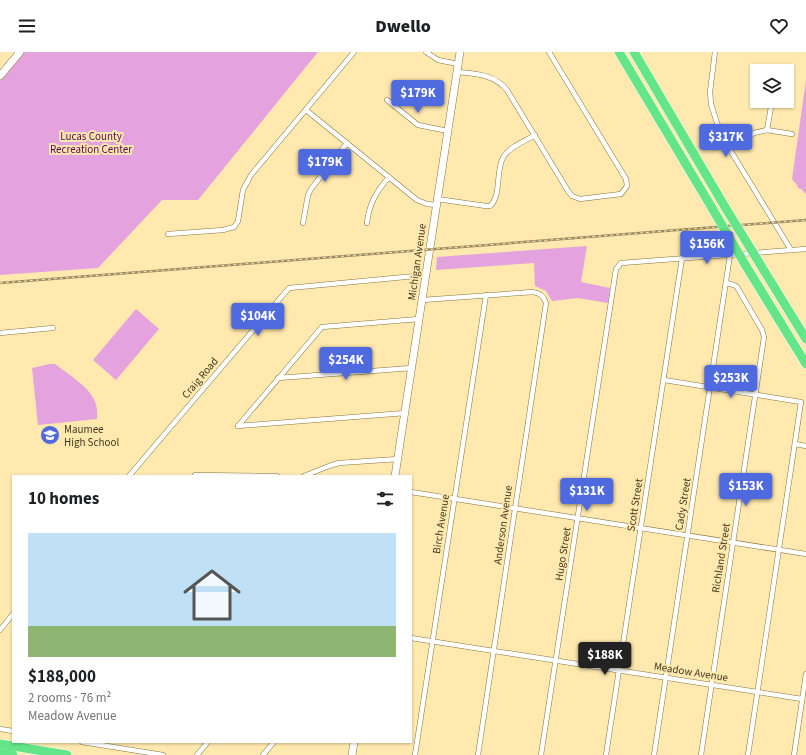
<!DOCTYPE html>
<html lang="en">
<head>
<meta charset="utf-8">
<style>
	:root { --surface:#fff; --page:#f2f2f2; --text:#202124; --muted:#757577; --accent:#4f6adf }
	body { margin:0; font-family:"Source Sans 3",sans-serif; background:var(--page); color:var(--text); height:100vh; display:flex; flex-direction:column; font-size:15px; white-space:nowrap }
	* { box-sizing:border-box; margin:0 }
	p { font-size:13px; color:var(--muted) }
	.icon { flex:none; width:22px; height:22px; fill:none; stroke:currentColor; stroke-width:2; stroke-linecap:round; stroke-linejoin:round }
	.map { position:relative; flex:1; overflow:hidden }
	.panel { position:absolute; left:12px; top:423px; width:400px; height:268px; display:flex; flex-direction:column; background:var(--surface); border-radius:0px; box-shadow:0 1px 3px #0004 }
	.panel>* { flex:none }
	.buttons { position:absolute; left:750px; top:12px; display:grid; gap:8px }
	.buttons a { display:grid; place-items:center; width:44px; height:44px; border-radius:0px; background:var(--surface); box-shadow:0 1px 3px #0004; font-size:20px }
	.price { position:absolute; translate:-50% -34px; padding:0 9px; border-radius:4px; background:var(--accent); color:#fff; font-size:13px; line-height:26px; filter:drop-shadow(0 1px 2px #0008) }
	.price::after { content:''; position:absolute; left:50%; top:24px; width:12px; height:9px; margin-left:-6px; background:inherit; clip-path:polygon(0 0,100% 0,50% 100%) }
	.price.current { background:#222; color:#fff }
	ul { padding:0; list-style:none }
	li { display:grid; align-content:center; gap:8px; height:212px; padding:0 16px }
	li span { display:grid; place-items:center; height:124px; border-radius:0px; color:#555 }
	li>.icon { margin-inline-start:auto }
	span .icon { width:72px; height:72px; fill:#fffc; stroke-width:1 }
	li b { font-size:17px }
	h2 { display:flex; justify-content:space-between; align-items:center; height:48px; padding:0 16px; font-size:17px }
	header { display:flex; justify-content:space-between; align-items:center; height:52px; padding:0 16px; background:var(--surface); font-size:18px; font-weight:800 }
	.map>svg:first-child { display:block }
	.green { fill:#e4a3de }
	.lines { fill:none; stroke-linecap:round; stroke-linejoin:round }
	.street-casing { stroke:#87733b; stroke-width:5.5 }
	.secondary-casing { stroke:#87733b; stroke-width:8 }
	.highway-casing { stroke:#fff; stroke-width:10 }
	.street { stroke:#fff; stroke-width:4.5 }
	.secondary { stroke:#fff; stroke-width:7 }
	.highway { stroke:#64e588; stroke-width:9 }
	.rail-casing { stroke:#9a8a63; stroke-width:2.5 }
	.rail { stroke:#ffe9ae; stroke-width:1; stroke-dasharray:3; stroke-linecap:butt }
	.highway-bridge-casing { stroke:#fff; stroke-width:10; stroke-linecap:butt }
	.highway-bridge { stroke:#64e588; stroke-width:9 }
	.labels { text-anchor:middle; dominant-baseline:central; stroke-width:4; stroke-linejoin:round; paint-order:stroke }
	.park-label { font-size:11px; fill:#580455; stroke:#ffe9ae }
	.street-label { font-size:11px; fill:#413821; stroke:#ffe9ae }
	.poi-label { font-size:11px; fill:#413821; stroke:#ffe9ae; text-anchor:start }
</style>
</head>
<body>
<header><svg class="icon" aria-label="menu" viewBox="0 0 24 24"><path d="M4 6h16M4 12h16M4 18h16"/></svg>Dwello<svg class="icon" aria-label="heart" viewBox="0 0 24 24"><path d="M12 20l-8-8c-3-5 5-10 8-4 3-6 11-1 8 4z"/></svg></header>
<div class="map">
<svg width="806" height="703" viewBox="0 0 806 703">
	<rect width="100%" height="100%" fill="#ffe9ae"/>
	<g class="green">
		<path d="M 24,0 L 318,0 L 198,148 L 162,148 L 98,216 L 0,223 L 0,29 Z"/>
		<path d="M 806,28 L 806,142 L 801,137 L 798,136 L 797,133 L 792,127 Z"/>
		<path d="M 587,194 L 581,230 L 610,236 L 608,251 L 578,246 L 552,249 L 546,239 L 535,234 L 534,211 L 436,218 L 437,205 Z"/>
		<path d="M 136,257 L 159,277 L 116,328 L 93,308 Z"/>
		<path d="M 50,312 L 55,312 C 74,327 101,340 97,367 L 38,373 L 32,316 Z"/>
	</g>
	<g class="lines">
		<defs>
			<g id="street">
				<path d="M 426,0 L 438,8 L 458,12"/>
				<path d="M 715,0 L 710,40 L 711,52 L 717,71 L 729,96 L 791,198"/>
				<path d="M 457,20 C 476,22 494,22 507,38 L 568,139 L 572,144 L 580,147 L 621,142 L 627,134 L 626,127 L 549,0"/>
				<path d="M 387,48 L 418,73 L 448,79"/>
				<path d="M 306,58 L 417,148 L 427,152 L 436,153"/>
				<path d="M 767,78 L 772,49"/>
				<path d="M 729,96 L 754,81 L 767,78 L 792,82"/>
				<path d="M 437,147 L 486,154 L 490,154 C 502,144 495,117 504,104 C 511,94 525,89 535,83"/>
				<path d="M 303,171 L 308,143 L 311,137 L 347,91"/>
				<path d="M 367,171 C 369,152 376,140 389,125"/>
				<path d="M 168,182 L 223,178 L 234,175 L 238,169 L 243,138 L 251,123 L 354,0"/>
				<path d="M 422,248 L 533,240 C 540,241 544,244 546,251 L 478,703"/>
				<path d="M 0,281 L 53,276"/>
				<path d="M 278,326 L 412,316"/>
				<path d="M 664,328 L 801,350 L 748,703"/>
				<path d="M 238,374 L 322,275 L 419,267"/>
				<path d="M 238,374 L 405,361"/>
				<path d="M 795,392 L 806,394"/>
				<path d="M 195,423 L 277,424"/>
				<path d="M 129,424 L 289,236 L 426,223"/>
				<path d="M 304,424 L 329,414 L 339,411 L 398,407"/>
				<path d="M 411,440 L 806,502"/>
				<path d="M 0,578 L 13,562"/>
				<path d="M 411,586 L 802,647"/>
				<path d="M 0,677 L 13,679"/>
				<path d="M 82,690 L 163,703"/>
				<path d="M 197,703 L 208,690"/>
				<path d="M 263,703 L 274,690"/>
				<path d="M 415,703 L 486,243"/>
				<path d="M 541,703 L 616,217 L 621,211 L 806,197"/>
				<path d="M 606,703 L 682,206"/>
				<path d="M 654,703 L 730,203"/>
				<path d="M 701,703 L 764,285 L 762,278 L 737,235 L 734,233 L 726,231"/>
				<path d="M 794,703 L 806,622"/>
			</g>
			<g id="secondary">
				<path d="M 0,24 L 20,0"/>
				<path d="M 395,424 L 460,0"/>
				<path d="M 352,703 L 354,690"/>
			</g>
			<g id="highway">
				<path d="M 619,0 L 712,156"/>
				<path d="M 634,0 L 725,155"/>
				<path d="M 760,212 L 806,287"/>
				<path d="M 746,214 L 806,312"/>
				<path d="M 0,692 L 67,703"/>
				<path d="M 0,701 L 13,703"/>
			</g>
		</defs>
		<use href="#street" class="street-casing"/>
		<use href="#secondary" class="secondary-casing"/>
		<use href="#highway" class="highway-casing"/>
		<use href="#street" class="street"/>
		<use href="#secondary" class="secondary"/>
		<use href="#highway" class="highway"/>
		<defs>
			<path id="rail" d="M 0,231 L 806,168"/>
		</defs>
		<use href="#rail" class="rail-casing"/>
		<use href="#rail" class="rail"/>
		<defs>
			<g id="highway-bridge">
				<path d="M 725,155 L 760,212"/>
				<path d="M 712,156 L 746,214"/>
			</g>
		</defs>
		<use href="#highway-bridge" class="highway-bridge-casing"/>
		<use href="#highway-bridge" class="highway-bridge"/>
	</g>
	<defs>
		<symbol id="school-disc" viewBox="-11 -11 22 22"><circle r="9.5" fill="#4f6adf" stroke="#ffe9ae"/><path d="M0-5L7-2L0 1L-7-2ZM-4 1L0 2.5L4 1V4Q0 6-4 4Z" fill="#fff"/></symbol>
	</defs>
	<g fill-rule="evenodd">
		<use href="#school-disc" x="39" y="372" width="22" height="22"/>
	</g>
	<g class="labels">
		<g class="park-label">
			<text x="91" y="84">Lucas County<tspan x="91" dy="13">Recreation Center</tspan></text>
		</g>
		<g class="street-label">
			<text transform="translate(417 210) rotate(-82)">Michigan Avenue</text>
			<text transform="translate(200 326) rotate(-50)">Craig Road</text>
			<text transform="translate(683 452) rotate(-81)">Cady Street</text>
			<text transform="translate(635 453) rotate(-81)">Scott Street</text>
			<text transform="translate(441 472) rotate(-81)">Birch Avenue</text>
			<text transform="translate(503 473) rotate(-82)">Anderson Avenue</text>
			<text transform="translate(563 502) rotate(-81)">Hugo Street</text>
			<text transform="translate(721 506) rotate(-81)">Richland Street</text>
			<text transform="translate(691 620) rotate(9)">Meadow Avenue</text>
		</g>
		<g class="poi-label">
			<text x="64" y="377">Maumee<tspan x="64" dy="13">High School</tspan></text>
		</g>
	</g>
</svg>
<div class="buttons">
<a><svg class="icon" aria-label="layers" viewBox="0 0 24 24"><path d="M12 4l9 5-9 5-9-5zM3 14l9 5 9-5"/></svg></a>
</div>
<b class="price" style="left:418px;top:62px">$179K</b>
<b class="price" style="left:726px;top:106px">$317K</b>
<b class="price" style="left:325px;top:131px">$179K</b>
<b class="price" style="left:707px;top:213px">$156K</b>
<b class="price" style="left:258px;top:285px">$104K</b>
<b class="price" style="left:346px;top:329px">$254K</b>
<b class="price" style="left:731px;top:347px">$253K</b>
<b class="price" style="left:746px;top:455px">$153K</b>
<b class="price" style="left:587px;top:460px">$131K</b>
<b class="price current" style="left:605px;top:624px">$188K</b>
<section class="panel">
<h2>10 homes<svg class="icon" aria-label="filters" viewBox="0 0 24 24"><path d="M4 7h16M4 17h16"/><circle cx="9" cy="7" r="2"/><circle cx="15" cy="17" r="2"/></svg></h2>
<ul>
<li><span style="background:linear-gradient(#bfe0f5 75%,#8fb573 0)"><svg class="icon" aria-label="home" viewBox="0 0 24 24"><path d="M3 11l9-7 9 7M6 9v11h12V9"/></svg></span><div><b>$188,000</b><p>2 rooms · 76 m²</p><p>Meadow Avenue</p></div></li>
</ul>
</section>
</div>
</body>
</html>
